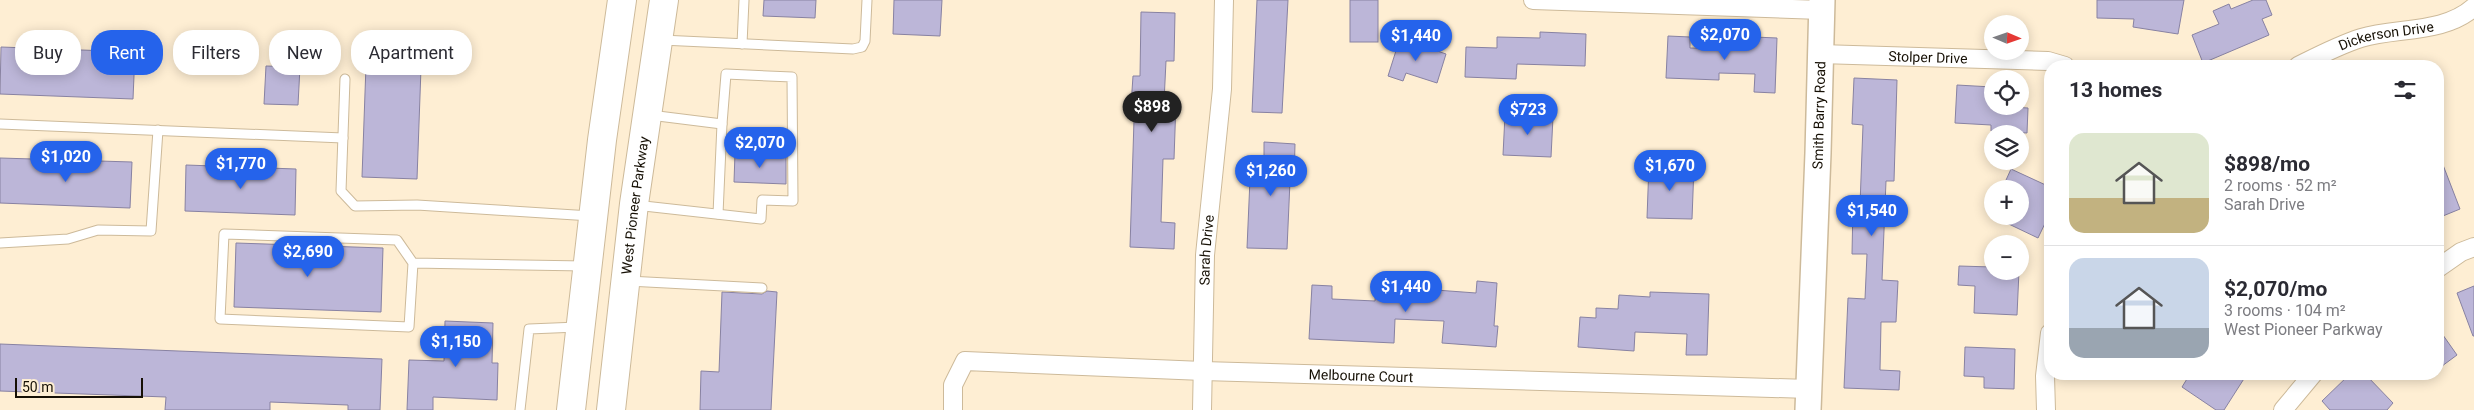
<!DOCTYPE html>
<html lang="en">
<head>
<meta charset="utf-8">
<style>
	:root { --surface:#fff; --page:#f2f2f3; --text:#2b2b33; --muted:#7c7c81; --line:#e1e1e2; --accent:#2563eb }
	body { margin:0; font-family:Roboto,sans-serif; background:var(--page); color:var(--text); height:100vh; display:flex; flex-direction:column; font-size:19px; white-space:nowrap }
	* { box-sizing:border-box; margin:0 }
	p { font-size:16px; color:var(--muted) }
	.icon { flex:none; width:28px; height:28px; fill:none; stroke:currentColor; stroke-width:2; stroke-linecap:round; stroke-linejoin:round }
	.map { position:relative; flex:1; overflow:hidden }
	.drawer { position:absolute; left:2044px; top:60px; width:400px; height:320px; display:flex; flex-direction:column; background:var(--surface); border-radius:20px; box-shadow:0 2px 12px #0003 }
	.drawer>* { flex:none }
	.hud { position:absolute; left:15px; top:30px; width:475px; height:45px; display:flex; gap:10px }
	.needle { width:32px; rotate:92deg }
	.fabs { position:absolute; left:1984px; top:15px; display:grid; gap:10px }
	.fabs a { display:grid; place-items:center; width:45px; height:45px; border-radius:50%; background:var(--surface); box-shadow:0 2px 12px #0003; font-size:25px }
	.scale { position:absolute; left:15px; bottom:12px; width:128px; box-sizing:border-box; padding-left:5px; border:2px solid #161005; border-top:0; font-size:14px; line-height:18px; white-space:nowrap; color:#161005; -webkit-text-stroke:4px #feeed3; paint-order:stroke }
	.price { position:absolute; translate:-50% -42px; padding:0 11px; border-radius:18px; background:var(--accent); color:#fff; font-size:16px; line-height:32px; filter:drop-shadow(0 1px 2px #0008) }
	.price::after { content:''; position:absolute; left:50%; top:30px; width:15px; height:11px; margin-left:-8px; background:inherit; clip-path:polygon(0 0,100% 0,50% 100%) }
	.price.on { background:#222; color:#fff }
	ul { padding:0; list-style:none }
	li { display:flex; align-items:center; gap:15px; height:125px; padding:0 25px }
	li+li { border-top:1px solid var(--line) }
	li span { display:grid; place-items:center; flex:none; width:140px; height:100px; border-radius:15px; color:#555 }
	li>.icon { margin-inline-start:auto }
	span .icon { width:60px; height:60px; fill:#fffc; stroke-width:1 }
	li b { font-size:21px }
	h2 { display:flex; justify-content:space-between; align-items:center; height:60px; padding:0 25px; font-size:21px }
	.pill { padding:0 18px; border-radius:20px; background:var(--surface); box-shadow:0 2px 12px #0003; font-size:18px; line-height:45px }
	.pill.on { background:var(--accent); color:#fff }
	.map>svg:first-child { display:block }
	.building { fill:#bcb6d8; stroke:#8882a2 }
	.lines { fill:none; stroke-linecap:round; stroke-linejoin:round }
	.lane-casing { stroke:#cdba9a; stroke-width:11 }
	.street-casing { stroke:#cdba9a; stroke-width:20 }
	.secondary-casing { stroke:#cdba9a; stroke-width:28 }
	.primary-casing { stroke:#cdba9a; stroke-width:30 }
	.lane { stroke:#fff; stroke-width:9 }
	.street { stroke:#fff; stroke-width:18 }
	.secondary { stroke:#fff; stroke-width:25 }
	.primary { stroke:#fff; stroke-width:28 }
	.labels { text-anchor:middle; dominant-baseline:central; stroke-width:4; stroke-linejoin:round; paint-order:stroke }
	.street-label { font-size:14px; fill:#161005; stroke:#feeed3 }
</style>
</head>
<body>
<div class="map">
<svg width="2474" height="410" viewBox="0 0 2474 410">
	<rect width="100%" height="100%" fill="#feeed3"/>
	<g class="building">
		<path d="M 764,0 L 816,0 L 815,18 L 763,16 Z"/>
		<path d="M 894,0 L 942,0 L 940,36 L 893,34 Z"/>
		<path d="M 1257,0 L 1288,0 L 1282,113 L 1252,112 Z"/>
		<rect x="1350" y="0" width="28" height="42"/>
		<path d="M 2097,0 L 2184,0 L 2178,34 L 2133,27 L 2134,19 L 2097,18 Z"/>
		<path d="M 2253,0 L 2266,0 L 2272,15 L 2262,19 L 2269,35 L 2203,63 L 2192,35 L 2219,24 L 2213,11 L 2229,4 L 2231,9 Z"/>
		<path d="M 1141,12 L 1175,13 L 1174,61 L 1166,61 L 1164,102 L 1176,102 L 1174,159 L 1163,159 L 1161,222 L 1175,223 L 1174,249 L 1130,247 L 1134,120 L 1130,120 L 1133,76 L 1140,76 Z"/>
		<path d="M 1540,32 L 1586,34 L 1585,66 L 1517,64 L 1516,79 L 1465,77 L 1466,47 L 1497,48 L 1497,37 L 1540,38 Z"/>
		<path d="M 1668,36 L 1690,37 L 1690,48 L 1731,49 L 1732,36 L 1777,38 L 1775,93 L 1754,92 L 1755,74 L 1719,73 L 1719,80 L 1666,78 Z"/>
		<path d="M 1400,38 L 1446,54 L 1437,83 L 1406,73 L 1403,81 L 1388,76 Z"/>
		<path d="M 1,47 L 135,52 L 133,99 L 0,94 Z"/>
		<path d="M 366,65 L 421,68 L 417,179 L 362,177 Z"/>
		<path d="M 266,66 L 300,67 L 298,105 L 264,104 Z"/>
		<path d="M 1854,78 L 1897,80 L 1894,181 L 1886,181 L 1882,280 L 1898,281 L 1896,322 L 1881,322 L 1880,370 L 1900,371 L 1899,390 L 1844,388 L 1848,298 L 1865,299 L 1867,254 L 1852,254 L 1853,205 L 1860,205 L 1863,125 L 1852,124 Z"/>
		<path d="M 1957,85 L 1992,87 L 1992,106 L 2028,108 L 2027,133 L 1991,131 L 1991,125 L 1955,123 Z"/>
		<path d="M 1505,115 L 1553,117 L 1551,157 L 1503,155 Z"/>
		<path d="M 1264,142 L 1295,144 L 1294,181 L 1290,181 L 1287,249 L 1247,248 L 1251,156 L 1264,157 Z"/>
		<path d="M 2438,152 L 2460,209 L 2438,218 Z"/>
		<path d="M 735,153 L 786,155 L 786,184 L 734,182 Z"/>
		<path d="M 0,158 L 132,162 L 130,208 L 0,203 Z"/>
		<path d="M 1649,164 L 1694,166 L 1692,219 L 1647,218 Z"/>
		<path d="M 186,165 L 296,169 L 295,215 L 185,211 Z"/>
		<path d="M 2011,169 L 2050,187 L 2050,213 L 2038,238 L 1992,216 L 2020,216 L 2020,189 L 2002,189 Z"/>
		<path d="M 236,243 L 383,248 L 381,312 L 234,307 Z"/>
		<path d="M 1959,266 L 1992,267 L 1992,271 L 2019,271 L 2017,315 L 1974,313 L 1975,286 L 1958,285 Z"/>
		<path d="M 1376,281 L 1437,283 L 1436,290 L 1476,293 L 1477,281 L 1497,283 L 1494,326 L 1498,326 L 1496,347 L 1442,343 L 1444,321 L 1395,319 L 1394,343 L 1309,339 L 1312,285 L 1332,286 L 1332,299 L 1375,301 Z"/>
		<path d="M 2474,286 L 2474,336 L 2473,336 L 2457,293 Z"/>
		<path d="M 767,291 L 777,292 L 771,410 L 700,410 L 701,371 L 719,372 L 722,292 L 762,294 Z"/>
		<path d="M 1650,292 L 1709,294 L 1707,355 L 1686,355 L 1687,334 L 1635,332 L 1634,351 L 1578,347 L 1580,317 L 1596,318 L 1596,308 L 1618,309 L 1619,295 L 1650,297 Z"/>
		<path d="M 445,321 L 493,323 L 492,363 L 498,363 L 497,400 L 433,397 L 433,410 L 407,410 L 409,360 L 444,361 Z"/>
		<path d="M 2438,328 L 2457,355 L 2438,369 Z"/>
		<path d="M 0,344 L 382,359 L 380,410 L 348,410 L 348,405 L 270,402 L 270,410 L 165,410 L 166,397 L 0,391 Z"/>
		<path d="M 1965,347 L 2015,349 L 2014,389 L 1984,388 L 1984,377 L 1964,376 Z"/>
		<path d="M 2190,374 L 2247,374 L 2224,410 L 2216,410 L 2182,387 Z"/>
		<path d="M 2350,374 L 2365,374 L 2393,403 L 2387,410 L 2330,410 L 2322,401 Z"/>
	</g>
	<g class="lines">
		<defs>
			<g id="lane">
				<path d="M 661,40 L 853,49 L 862,47 L 865,41 L 867,0"/>
				<path d="M 742,44 L 744,0"/>
				<path d="M 345,79 L 341,191 L 355,206 L 417,205 L 591,216"/>
				<path d="M 0,124 L 343,138"/>
				<path d="M 635,205 L 761,219 L 762,200 L 793,201 L 792,77 L 726,74 L 722,124 L 650,115"/>
				<path d="M 718,214 L 722,124"/>
				<path d="M 0,243 L 68,239 L 98,230 L 151,231 L 158,130"/>
				<path d="M 413,263 L 409,327 L 220,319 L 224,234 L 397,240 L 413,263 L 585,266"/>
				<path d="M 628,281 L 762,288"/>
				<path d="M 520,410 L 529,329 L 578,327"/>
			</g>
			<g id="street">
				<path d="M 1533,0 L 1821,10"/>
				<path id="s1" d="M 1820,54 L 2048,61 L 2065,66"/>
				<path id="s2" d="M 2298,66 C 2318,56 2339,45 2361,38 C 2397,27 2444,34 2474,7"/>
				<path d="M 2438,268 L 2461,252 L 2474,247"/>
				<path id="s3" d="M 953,410 L 953,385 L 965,361 L 1203,371 L 1809,389"/>
				<path id="s4" d="M 1202,410 L 1205,255 L 1222,89 L 1224,0"/>
				<path d="M 2046,410 L 2045,376 L 2050,333"/>
				<path d="M 2283,410 L 2313,374"/>
			</g>
			<g id="secondary">
				<path id="s5" d="M 1808,410 L 1818,153 L 1822,0"/>
			</g>
			<g id="primary">
				<path d="M 571,410 L 602,140 L 622,0"/>
				<path id="s6" d="M 611,410 L 634,204 L 664,0"/>
			</g>
		</defs>
		<use href="#lane" class="lane-casing"/>
		<use href="#street" class="street-casing"/>
		<use href="#secondary" class="secondary-casing"/>
		<use href="#primary" class="primary-casing"/>
		<use href="#lane" class="lane"/>
		<use href="#street" class="street"/>
		<use href="#secondary" class="secondary"/>
		<use href="#primary" class="primary"/>
	</g>
	<g class="labels">
		<g class="street-label">
			<text stroke="none"><textPath href="#s2" startOffset="94">Dickerson Drive</textPath></text>
			<text stroke="none"><textPath href="#s1" startOffset="108">Stolper Drive</textPath></text>
			<text stroke="none"><textPath href="#s5" startOffset="295">Smith Barry Road</textPath></text>
			<text stroke="none"><textPath href="#s6" startOffset="206">West Pioneer Parkway</textPath></text>
			<text stroke="none"><textPath href="#s4" startOffset="160">Sarah Drive</textPath></text>
			<text stroke="none"><textPath href="#s3" startOffset="448">Melbourne Court</textPath></text>
		</g>
	</g>
</svg>
<div class="fabs">
<a><svg class="needle" viewBox="-14 -14 28 28"><path d="M0-13l5 13h-10z" fill="#e53935"/><path d="M0 13l5-13h-10z" fill="#7c7c81"/></svg></a>
<a><svg class="icon" aria-label="locate" viewBox="0 0 24 24"><circle cx="12" cy="12" r="6"/><path d="M12 2v4M12 18v4M2 12h4M18 12h4"/></svg></a>
<a><svg class="icon" aria-label="layers" viewBox="0 0 24 24"><path d="M12 4l9 5-9 5-9-5zM3 14l9 5 9-5"/></svg></a>
<a>+</a>
<a>−</a>
</div>
<div class="scale">50 m</div>
<b class="price" style="left:1725px;top:61px">$2,070</b>
<b class="price" style="left:1416px;top:62px">$1,440</b>
<b class="price on" style="left:1152px;top:133px">$898</b>
<b class="price" style="left:1528px;top:136px">$723</b>
<b class="price" style="left:760px;top:169px">$2,070</b>
<b class="price" style="left:66px;top:183px">$1,020</b>
<b class="price" style="left:241px;top:190px">$1,770</b>
<b class="price" style="left:1670px;top:192px">$1,670</b>
<b class="price" style="left:1271px;top:197px">$1,260</b>
<b class="price" style="left:1872px;top:237px">$1,540</b>
<b class="price" style="left:308px;top:278px">$2,690</b>
<b class="price" style="left:1406px;top:313px">$1,440</b>
<b class="price" style="left:456px;top:368px">$1,150</b>
<div class="hud">
<a class="pill">Buy</a>
<a class="pill on">Rent</a>
<a class="pill">Filters</a>
<a class="pill">New</a>
<a class="pill">Apartment</a>
</div>
<section class="drawer">
<h2>13 homes<svg class="icon" aria-label="filters" viewBox="0 0 24 24"><path d="M4 7h16M4 17h16"/><circle cx="9" cy="7" r="2"/><circle cx="15" cy="17" r="2"/></svg></h2>
<ul>
<li><span style="background:linear-gradient(#dfe7d0 65%,#c2b280 0)"><svg class="icon" aria-label="home" viewBox="0 0 24 24"><path d="M3 11l9-7 9 7M6 9v11h12V9"/></svg></span><div><b>$898/mo</b><p>2 rooms · 52 m²</p><p>Sarah Drive</p></div></li>
<li><span style="background:linear-gradient(#c9d6e8 70%,#9aa5b1 0)"><svg class="icon" aria-label="home" viewBox="0 0 24 24"><path d="M3 11l9-7 9 7M6 9v11h12V9"/></svg></span><div><b>$2,070/mo</b><p>3 rooms · 104 m²</p><p>West Pioneer Parkway</p></div></li>
</ul>
</section>
</div>
</body>
</html>
